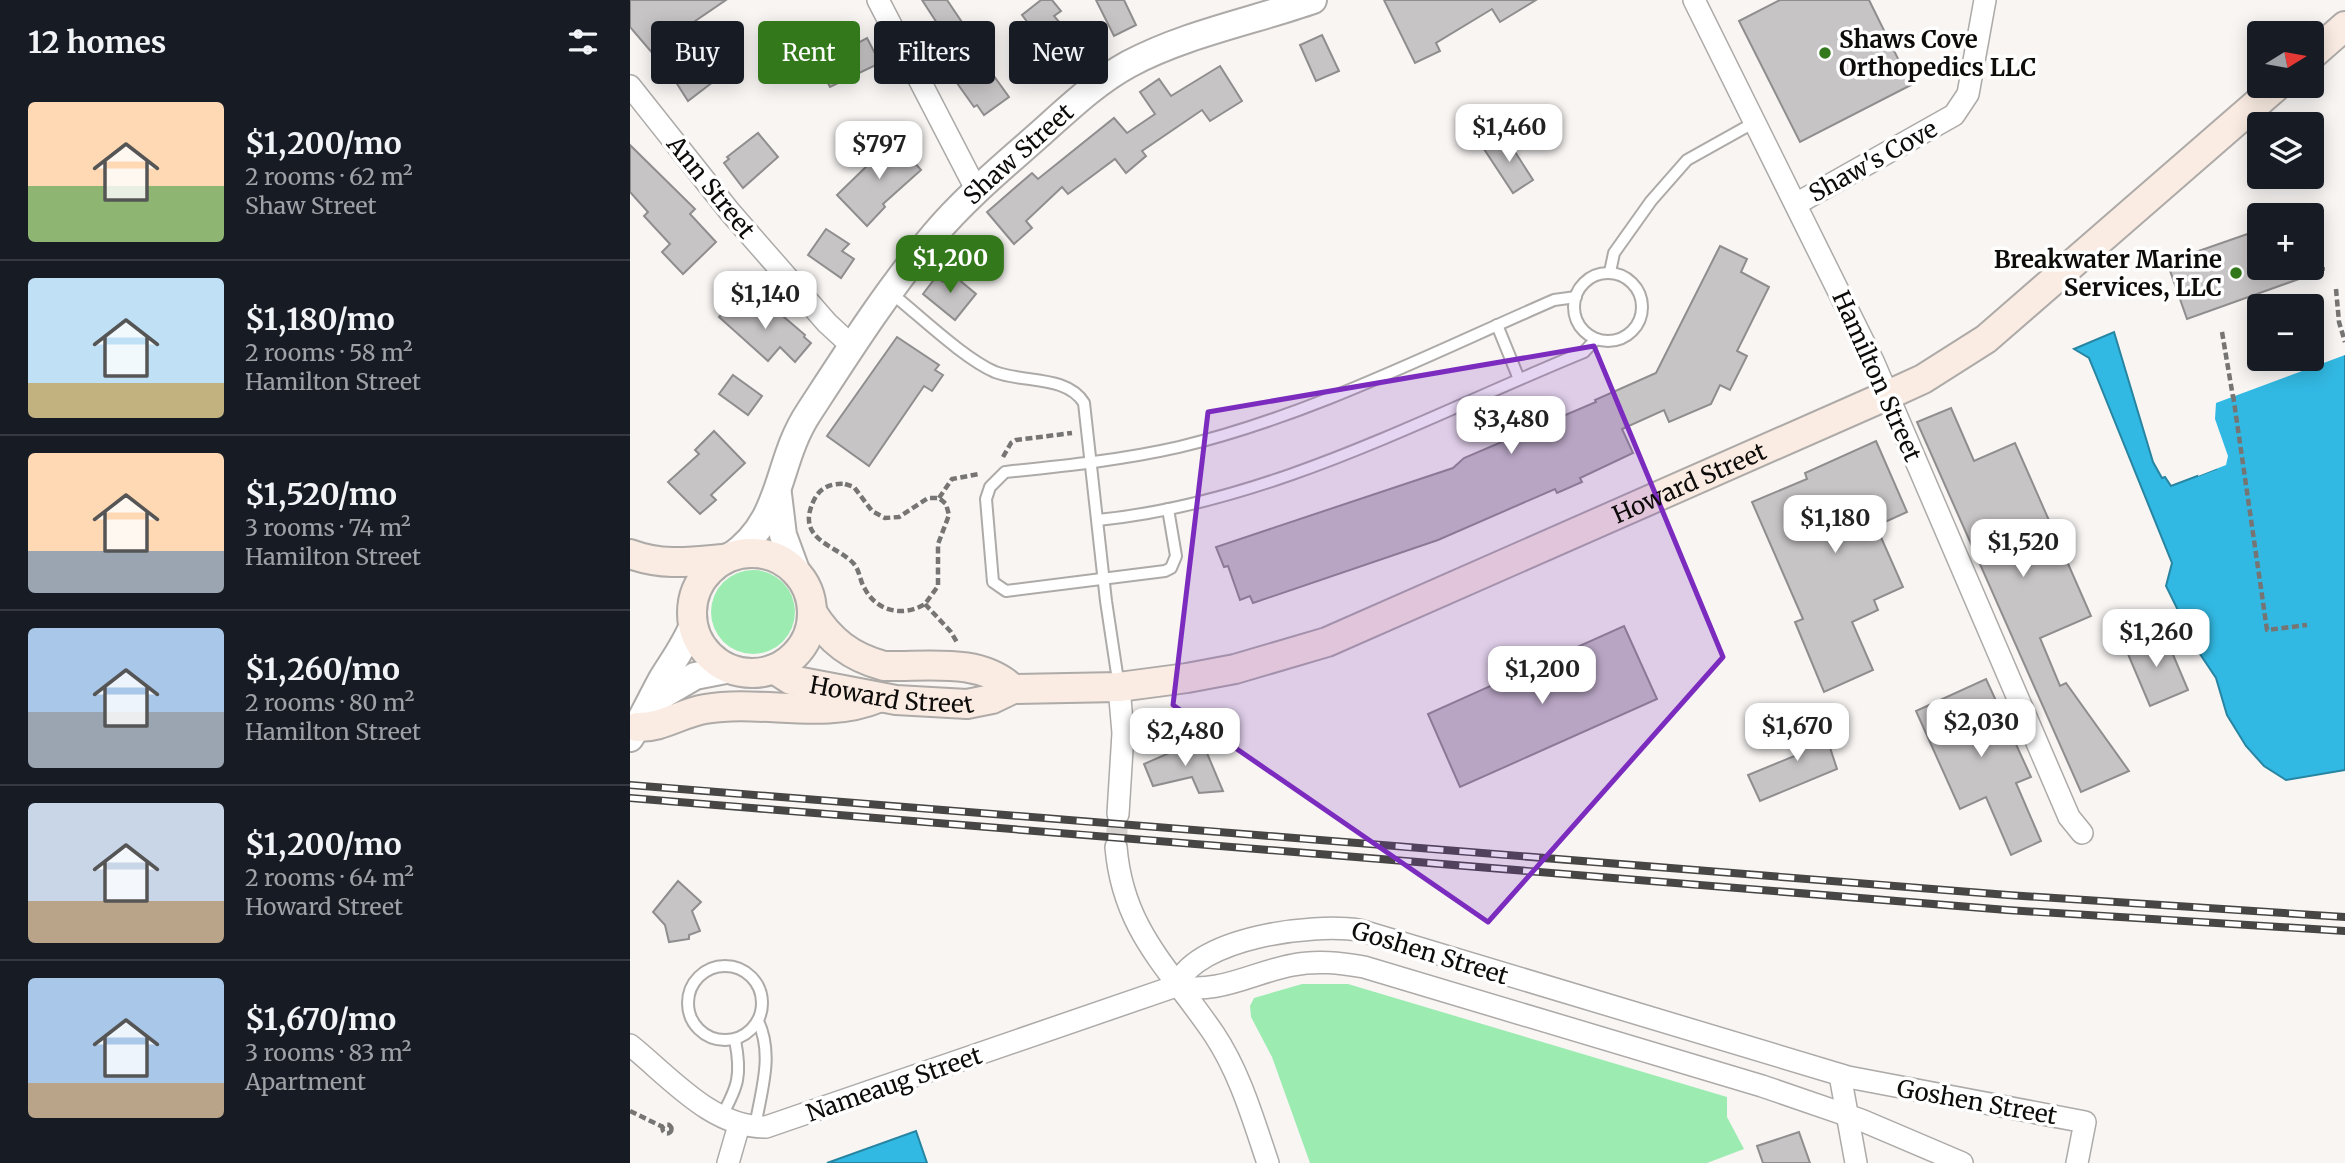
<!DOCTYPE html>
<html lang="en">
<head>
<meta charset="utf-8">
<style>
	:root { --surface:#171b24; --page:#242831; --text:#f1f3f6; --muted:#9ea1a6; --line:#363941; --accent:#33791b }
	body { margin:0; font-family:Merriweather,serif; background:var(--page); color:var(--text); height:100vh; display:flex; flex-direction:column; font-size:26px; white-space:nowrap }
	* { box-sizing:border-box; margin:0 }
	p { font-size:23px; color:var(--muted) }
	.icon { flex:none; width:38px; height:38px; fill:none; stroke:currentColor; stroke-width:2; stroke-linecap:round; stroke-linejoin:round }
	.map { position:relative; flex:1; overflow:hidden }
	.side { display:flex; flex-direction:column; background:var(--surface); width:630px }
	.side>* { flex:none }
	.hud { position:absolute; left:21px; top:21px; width:665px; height:63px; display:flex; gap:14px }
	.needle { width:46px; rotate:79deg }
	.buttons { position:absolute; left:1617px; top:21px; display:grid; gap:14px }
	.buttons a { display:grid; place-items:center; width:77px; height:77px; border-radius:7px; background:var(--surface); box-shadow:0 4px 18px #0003; font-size:35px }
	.price { position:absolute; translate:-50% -60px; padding:0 16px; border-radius:14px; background:#fff; color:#222; font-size:23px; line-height:46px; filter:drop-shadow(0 2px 4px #0008) }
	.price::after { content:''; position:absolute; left:50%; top:42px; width:21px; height:16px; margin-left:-10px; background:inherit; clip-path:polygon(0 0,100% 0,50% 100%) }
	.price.current { background:var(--accent); color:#fff }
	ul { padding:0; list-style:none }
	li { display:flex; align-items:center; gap:21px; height:175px; padding:0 28px }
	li+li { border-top:2px solid var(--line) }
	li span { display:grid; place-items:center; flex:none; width:196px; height:140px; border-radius:7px; color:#555 }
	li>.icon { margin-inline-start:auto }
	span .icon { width:84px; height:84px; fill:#fffc; stroke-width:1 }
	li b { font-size:30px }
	h2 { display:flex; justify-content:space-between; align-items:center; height:84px; padding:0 28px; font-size:30px }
	.chip { padding:0 24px; border-radius:7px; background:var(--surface); box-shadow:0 4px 18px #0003; font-size:24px; line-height:63px }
	.chip.current { background:var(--accent); color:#fff }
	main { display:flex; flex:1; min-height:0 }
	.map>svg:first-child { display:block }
	.green { fill:#9cecb2 }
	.water { fill:#32b9e3; stroke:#2785a2; stroke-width:2 }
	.pier { fill:#f8f5f3 }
	.building { fill:#c7c4c6; stroke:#908d8f; stroke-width:2 }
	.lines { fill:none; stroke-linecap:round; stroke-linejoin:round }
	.minor-tunnel { stroke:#d5d2d0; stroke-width:21; stroke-dasharray:21 10; stroke-linecap:butt }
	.service-casing { stroke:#adaaa8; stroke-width:14 }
	.minor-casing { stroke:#adaaa8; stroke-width:24 }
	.tertiary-casing { stroke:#adaaa8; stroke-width:30 }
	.secondary-casing { stroke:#adaaa8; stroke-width:32 }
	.path { stroke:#777574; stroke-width:4.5; stroke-dasharray:7 3.5; stroke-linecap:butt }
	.service { stroke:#fff; stroke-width:10 }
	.minor { stroke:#fff; stroke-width:21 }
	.tertiary { stroke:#fff; stroke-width:26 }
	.secondary { stroke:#faece2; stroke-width:28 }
	.rail-casing { stroke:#474644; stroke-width:8 }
	.rail { stroke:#fff; stroke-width:5; stroke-dasharray:16; stroke-linecap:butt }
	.marked { fill:#7b2cbf; fill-opacity:0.2; stroke:#7b2cbf; stroke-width:5; stroke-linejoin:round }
	.poi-dot { fill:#33791b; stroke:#fff; stroke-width:2.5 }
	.labels { text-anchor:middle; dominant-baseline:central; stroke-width:7; stroke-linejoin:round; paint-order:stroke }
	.poi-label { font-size:24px; font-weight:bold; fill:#0d0c0b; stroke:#fff; text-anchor:start }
	.street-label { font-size:24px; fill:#0d0c0b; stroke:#fff }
</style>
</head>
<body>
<main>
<section class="side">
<h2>12 homes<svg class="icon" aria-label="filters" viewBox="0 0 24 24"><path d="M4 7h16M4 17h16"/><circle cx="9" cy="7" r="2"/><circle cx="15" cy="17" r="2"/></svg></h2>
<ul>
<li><span style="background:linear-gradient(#ffd9b3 60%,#8fb573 0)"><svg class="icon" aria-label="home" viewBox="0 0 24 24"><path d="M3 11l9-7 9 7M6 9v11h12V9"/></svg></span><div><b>$1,200/mo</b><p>2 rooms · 62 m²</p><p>Shaw Street</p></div></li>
<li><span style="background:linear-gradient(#bfe0f5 75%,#c2b280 0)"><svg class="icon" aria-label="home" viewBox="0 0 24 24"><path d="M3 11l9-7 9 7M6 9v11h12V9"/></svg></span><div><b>$1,180/mo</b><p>2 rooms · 58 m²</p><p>Hamilton Street</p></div></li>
<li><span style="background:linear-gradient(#ffd9b3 70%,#9aa5b1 0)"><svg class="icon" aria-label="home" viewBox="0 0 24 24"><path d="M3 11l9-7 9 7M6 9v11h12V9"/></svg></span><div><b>$1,520/mo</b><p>3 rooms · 74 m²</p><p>Hamilton Street</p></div></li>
<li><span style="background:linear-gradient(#a9c7e8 60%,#9aa5b1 0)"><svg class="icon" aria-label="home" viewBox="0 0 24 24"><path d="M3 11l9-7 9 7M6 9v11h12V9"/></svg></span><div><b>$1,260/mo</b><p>2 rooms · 80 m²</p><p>Hamilton Street</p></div></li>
<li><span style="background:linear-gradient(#c9d6e8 70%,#b9a48a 0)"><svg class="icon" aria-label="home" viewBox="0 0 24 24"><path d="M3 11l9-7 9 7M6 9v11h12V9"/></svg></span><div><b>$1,200/mo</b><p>2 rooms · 64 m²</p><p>Howard Street</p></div></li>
<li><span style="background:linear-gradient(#a9c7e8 75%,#b9a48a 0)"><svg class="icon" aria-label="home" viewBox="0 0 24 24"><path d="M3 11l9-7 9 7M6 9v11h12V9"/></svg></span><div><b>$1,670/mo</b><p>3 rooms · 83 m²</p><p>Apartment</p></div></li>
</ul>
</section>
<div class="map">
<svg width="1715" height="1163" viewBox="0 0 1715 1163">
	<rect width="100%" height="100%" fill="#f8f5f3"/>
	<g class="green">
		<circle cx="123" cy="612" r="42"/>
		<path d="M 672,984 L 718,984 L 1097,1097 L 1097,1117 L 1114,1149 L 1077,1163 L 680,1163 L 642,1057 L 621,1017 L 620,1006 L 624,998 Z"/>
	</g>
	<g class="water">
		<path d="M 1484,332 L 1523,462 L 1532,478 L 1535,477 L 1541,486 L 1586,469 L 1566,408 L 1682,359 L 1715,340 L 1715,770 L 1656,780 L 1634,766 L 1616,746 L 1597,715 L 1586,678 L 1568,651 L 1536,586 L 1542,563 L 1466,375 L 1459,358 L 1444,349 Z"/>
		<path d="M 286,1131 L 297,1163 L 197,1163 Z"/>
	</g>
	<path class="pier" d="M 1715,336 L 1715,355 L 1586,403 L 1585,419 L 1598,456 L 1596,465 L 1568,476 L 1569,472 L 1582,467 L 1563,414 L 1563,402 L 1567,395 L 1654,359 L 1682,359 L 1682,348 Z"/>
	<g class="building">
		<path d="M 0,0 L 96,0 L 55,28 L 92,75 L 58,101 L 42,76 L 0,27 Z"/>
		<path d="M 292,0 L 317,0 L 342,37 L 338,40 L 379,97 L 354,115 L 347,105 L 344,107 L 322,76 L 335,66 Z"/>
		<path d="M 411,0 L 422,0 L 431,11 L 424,16 L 431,24 L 411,40 L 392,15 Z"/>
		<path d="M 466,0 L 494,0 L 506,25 L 484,36 Z"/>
		<path d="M 754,0 L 906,0 L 870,22 L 862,9 L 806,43 L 810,51 L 785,63 Z"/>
		<path d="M 1150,0 L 1239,0 L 1281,85 L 1170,142 L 1109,21 Z"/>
		<path d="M 692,35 L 709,71 L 686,81 L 670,45 Z"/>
		<path d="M 237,38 L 250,63 L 200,87 L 188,64 Z"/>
		<path d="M 590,66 L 612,101 L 580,121 L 572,110 L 512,151 L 516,156 L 496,173 L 485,159 L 438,194 L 432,187 L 396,221 L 402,228 L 384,244 L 357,212 L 402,173 L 408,179 L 484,118 L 497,133 L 525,114 L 510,92 L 529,79 L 541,96 Z"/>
		<path d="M 128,133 L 148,157 L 113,188 L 94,163 L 99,159 L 97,157 Z"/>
		<path d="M 875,136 L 903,180 L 883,193 L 854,149 Z"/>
		<path d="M 262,137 L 291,170 L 253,204 L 255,207 L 237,226 L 207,195 L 244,159 L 242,156 Z"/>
		<path d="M 0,145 L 65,209 L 60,214 L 86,242 L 53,274 L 32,252 L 40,244 L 14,216 L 18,212 L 0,192 Z"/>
		<path d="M 196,229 L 219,244 L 212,251 L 224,259 L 211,278 L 178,255 Z"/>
		<path d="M 1629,230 L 1629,268 L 1694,268 L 1694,270 L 1557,319 L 1537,262 Z"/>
		<path d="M 1090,246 L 1117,259 L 1111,272 L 1139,287 L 1107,351 L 1117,356 L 1100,390 L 1090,385 L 1081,404 L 1039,422 L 1034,410 L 992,429 L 1003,453 L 950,478 L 952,482 L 927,493 L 925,489 L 808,540 L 623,603 L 620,596 L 610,600 L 598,566 L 594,567 L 586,547 L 823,468 L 834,458 L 966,402 L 965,400 L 1026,373 Z"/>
		<path d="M 321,273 L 346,294 L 325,320 L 293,294 L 306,277 L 313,282 Z"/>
		<path d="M 110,295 L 138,322 L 147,311 L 175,335 L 174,337 L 181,343 L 165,362 L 150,347 L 138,361 L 89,317 Z"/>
		<path d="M 267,337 L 309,365 L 305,370 L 313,375 L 302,391 L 294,386 L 239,466 L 197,436 Z"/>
		<path d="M 103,375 L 132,396 L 118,415 L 89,394 Z"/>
		<path d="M 1321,408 L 1344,461 L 1385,443 L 1461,616 L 1410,638 L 1430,686 L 1436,683 L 1499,771 L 1451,792 L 1287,422 Z"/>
		<path d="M 84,431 L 115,463 L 81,495 L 86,500 L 70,514 L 38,482 L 69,454 L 65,450 Z"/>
		<path d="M 1246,441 L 1277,512 L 1246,526 L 1273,587 L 1244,600 L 1248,610 L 1222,622 L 1243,670 L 1194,692 L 1165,622 L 1173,619 L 1122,502 L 1177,479 L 1175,473 Z"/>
		<path d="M 994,626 L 1027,699 L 830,787 L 798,714 Z"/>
		<path d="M 1533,631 L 1558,690 L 1520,706 L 1495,647 Z"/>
		<path d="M 1356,679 L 1401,777 L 1386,783 L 1411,841 L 1381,855 L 1356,797 L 1330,809 L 1286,711 Z"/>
		<path d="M 1191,720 L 1207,769 L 1130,801 L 1118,775 L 1167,755 L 1158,733 Z"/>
		<path d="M 571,739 L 593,791 L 569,793 L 562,777 L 523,786 L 514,764 Z"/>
		<path d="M 48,881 L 71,902 L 62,911 L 70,931 L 59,935 L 59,939 L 39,942 L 35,925 L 23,912 Z"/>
		<path d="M 1169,1132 L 1180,1163 L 1133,1163 L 1127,1146 Z"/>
	</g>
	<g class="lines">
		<path class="minor-tunnel" d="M 486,847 L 488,814"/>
		<defs>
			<g id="service">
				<path d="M 980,272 L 984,253 L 1021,201 L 1057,160 L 1125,122"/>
				<circle cx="978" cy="307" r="34"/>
				<path d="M 261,293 C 289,315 333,358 365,372 C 393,383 437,375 454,403 L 476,601 L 489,687"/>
				<path d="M 867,325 L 889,379"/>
				<path d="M 538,509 L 546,556 L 541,568 L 535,571 L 376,591 L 363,582 L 356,499 L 360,487 L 375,472 C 433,466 492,460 549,447 C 679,416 802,353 924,300 L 946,297"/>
				<path d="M 468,520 C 640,503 797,416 954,352 L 966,339"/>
				<circle cx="95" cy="1003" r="37"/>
				<path d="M 91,1117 C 108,1087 112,1075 105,1040"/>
				<path d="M 125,1127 C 131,1091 144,1055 128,1021"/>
			</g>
			<g id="minor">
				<path d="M 248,0 L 347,191"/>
				<path d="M 1064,0 L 1243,361 L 1439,817 L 1452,833"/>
				<path d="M 0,86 L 100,212 L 197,323 L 223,347"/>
				<path d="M 1166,204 L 1324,115 L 1338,94 L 1355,0"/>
				<path d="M 488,814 L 493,733 L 489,687"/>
				<path d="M 486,847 C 493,931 540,969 584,1034 C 610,1073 623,1119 638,1163"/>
				<path d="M 546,986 C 568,937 682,923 729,930 L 1218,1077 L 1455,1122 L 1447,1163"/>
				<path d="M 546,986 C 589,995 623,972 663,965 C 687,960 711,963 734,967 L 1132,1086 L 1231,1120 L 1332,1163"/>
				<path d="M 0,1045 C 40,1077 82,1128 136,1127 L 546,986"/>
				<path d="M 1210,1075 L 1226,1163"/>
				<path d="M 98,1163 L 109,1125"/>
			</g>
			<g id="tertiary">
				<path d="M 148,494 L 153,535 L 167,573"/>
				<path id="s1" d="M 100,557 C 155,519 145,463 179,412 C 218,352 258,289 304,235 C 336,197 375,165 411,133 C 439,108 466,82 499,64 C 555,34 623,21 683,0"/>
				<path d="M 24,700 L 65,676 L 101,669"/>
				<path d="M 0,738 C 12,719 21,699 32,679 C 43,661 55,645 63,625"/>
			</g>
			<g id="secondary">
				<path d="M 1682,55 L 1715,26"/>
				<circle cx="122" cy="613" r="60"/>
				<path d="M 0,554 C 32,566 60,562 93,559"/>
				<path d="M 182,612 C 200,641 221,657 254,666 C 297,667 350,657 383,689"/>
				<path id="s2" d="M 144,669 L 161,680 L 266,700 L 337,704 L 362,699 L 383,689 L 489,687 L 557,678 L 605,669 L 697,642 L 1258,395 L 1293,379 L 1356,339 L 1647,86"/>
				<path d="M 7,727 C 32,728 51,713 75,709 C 132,699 193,721 248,698"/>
			</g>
		</defs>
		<use href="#service" class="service-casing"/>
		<use href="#minor" class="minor-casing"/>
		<use href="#tertiary" class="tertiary-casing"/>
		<use href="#secondary" class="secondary-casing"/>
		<g class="path">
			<path d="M 1706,289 L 1709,322 L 1715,342"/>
			<path d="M 1592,332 L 1603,397"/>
			<path d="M 1603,395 L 1637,630 L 1677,625"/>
			<path d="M 373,457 L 381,443 L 386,440 L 442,433"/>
			<path d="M 215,484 L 224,487 L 242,511 L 255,518 L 269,517 L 298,498 L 309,498 L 316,504 L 319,515 L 308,544 L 308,586 L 295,604 C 274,617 247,612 235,589 C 230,582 230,571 224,564 C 208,545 164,541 184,500 C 190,487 202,483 215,484 Z"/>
			<path d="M 309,498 L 322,479 L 349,474"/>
			<path d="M 295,604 L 321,632 L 328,644"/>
			<path d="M 0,1111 L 33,1127"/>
			<circle cx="37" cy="1129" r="4.5"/>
		</g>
		<use href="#service" class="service"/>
		<use href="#minor" class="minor"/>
		<use href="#tertiary" class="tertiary"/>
		<use href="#secondary" class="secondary"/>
		<defs>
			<g id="rail">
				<path d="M 0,785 L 1378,895 L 1715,917"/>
				<path d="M 0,798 L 1377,910 L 1715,931"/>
			</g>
		</defs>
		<use href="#rail" class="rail-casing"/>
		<use href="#rail" class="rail"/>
	</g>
	<path class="marked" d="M 964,346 L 1093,657 L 858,922 L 543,705 L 578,412 Z"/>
	<g class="poi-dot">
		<circle cx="1195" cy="53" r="7"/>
		<circle cx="1606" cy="273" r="7"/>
	</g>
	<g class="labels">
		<g class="poi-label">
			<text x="1209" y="39">Shaws Cove<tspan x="1209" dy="28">Orthopedics LLC</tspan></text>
			<text x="1592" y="259" text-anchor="end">Breakwater Marine<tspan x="1592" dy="28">Services, LLC</tspan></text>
		</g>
		<g class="street-label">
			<text stroke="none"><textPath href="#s1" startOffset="502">Shaw Street</textPath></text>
			<text transform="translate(1243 161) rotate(-29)">Shaw's Cove</text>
			<text transform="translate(81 187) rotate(51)">Ann Street</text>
			<text transform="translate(1247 376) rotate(66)">Hamilton Street</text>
			<text stroke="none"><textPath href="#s2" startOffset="962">Howard Street</textPath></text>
			<text stroke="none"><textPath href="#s2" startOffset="122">Howard Street</textPath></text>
			<text transform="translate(800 953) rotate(17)">Goshen Street</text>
			<text transform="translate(264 1084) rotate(-19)">Nameaug Street</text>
			<text transform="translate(1347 1102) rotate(10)">Goshen Street</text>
		</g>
	</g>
</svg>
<div class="buttons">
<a><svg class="needle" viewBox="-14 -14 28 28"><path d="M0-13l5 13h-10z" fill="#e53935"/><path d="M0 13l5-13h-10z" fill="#9ea1a6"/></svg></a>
<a><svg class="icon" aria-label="layers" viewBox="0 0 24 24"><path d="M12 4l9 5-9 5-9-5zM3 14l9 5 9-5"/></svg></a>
<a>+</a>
<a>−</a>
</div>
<b class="price" style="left:879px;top:164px">$1,460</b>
<b class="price" style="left:249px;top:181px">$797</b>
<b class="price current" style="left:320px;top:295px">$1,200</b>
<b class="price" style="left:135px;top:331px">$1,140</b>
<b class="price" style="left:881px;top:456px">$3,480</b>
<b class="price" style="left:1205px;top:555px">$1,180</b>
<b class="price" style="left:1393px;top:579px">$1,520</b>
<b class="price" style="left:1526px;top:669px">$1,260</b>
<b class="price" style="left:912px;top:706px">$1,200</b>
<b class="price" style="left:1351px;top:759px">$2,030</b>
<b class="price" style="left:1167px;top:763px">$1,670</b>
<b class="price" style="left:555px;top:768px">$2,480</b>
<div class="hud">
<a class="chip">Buy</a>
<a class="chip current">Rent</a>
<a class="chip">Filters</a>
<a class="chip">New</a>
</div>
</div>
</main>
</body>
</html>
